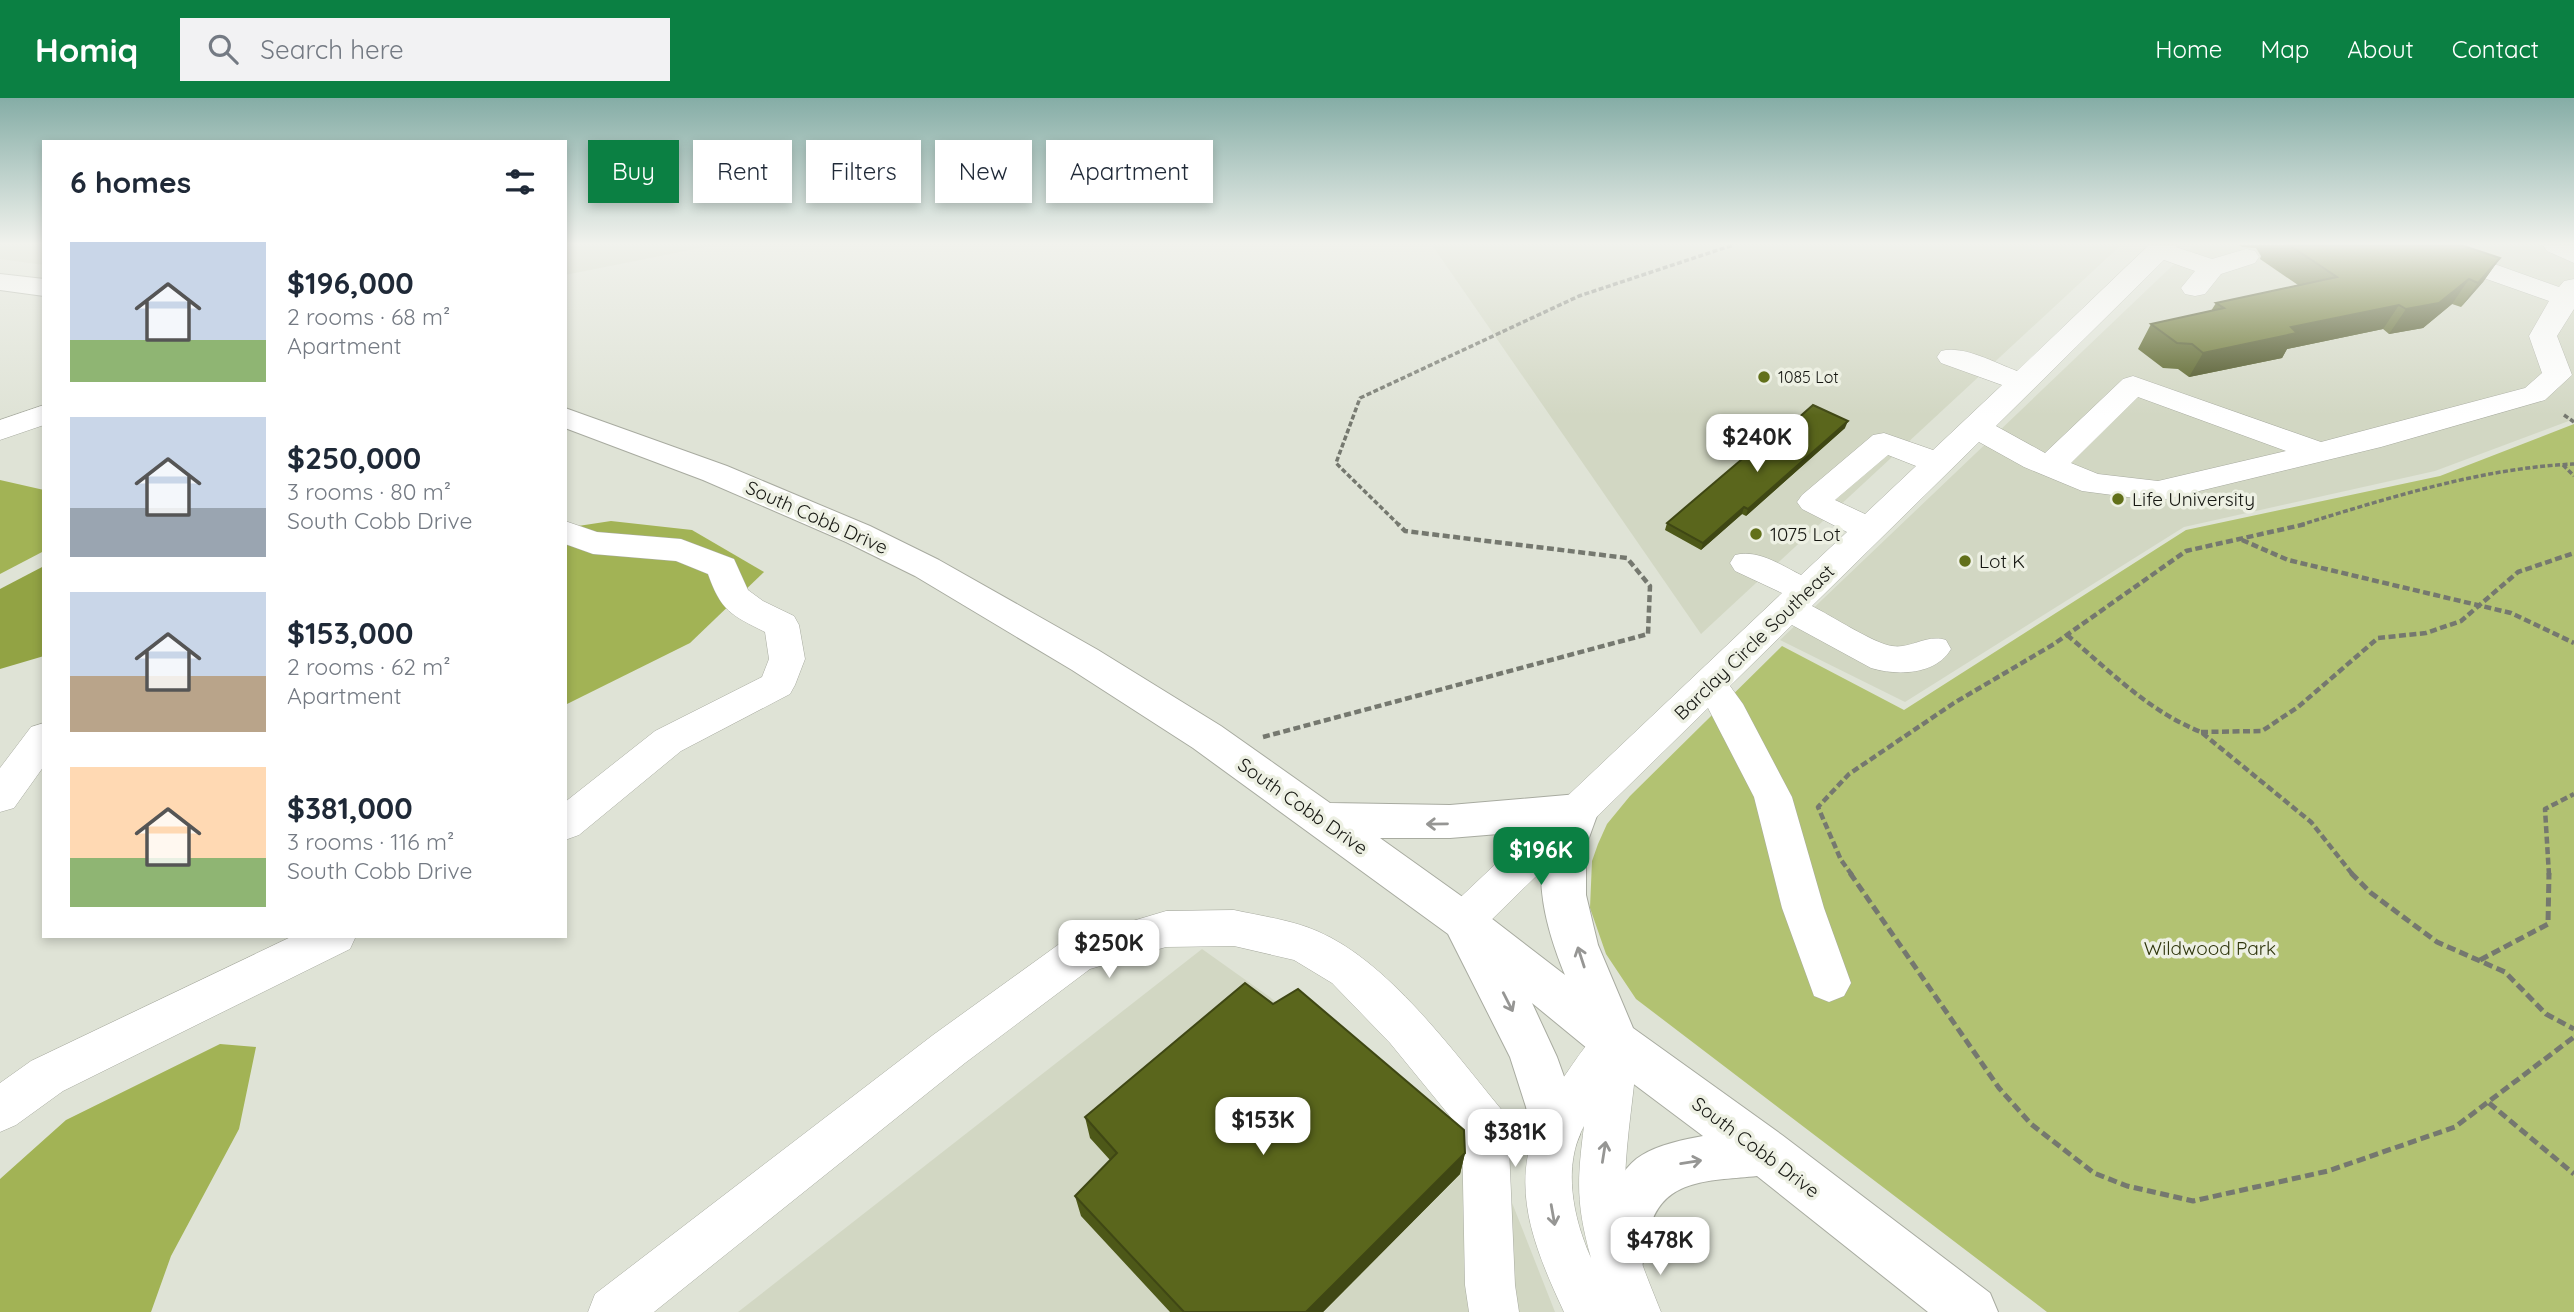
<!DOCTYPE html>
<html lang="en">
<head>
<meta charset="utf-8">
<style>
	:root { --surface:#fff; --page:#f2f2f3; --text:#1f2937; --muted:#747a83; --accent:#0b8043 }
	body { margin:0; font-family:Quicksand,sans-serif; background:var(--page); color:var(--text); height:100vh; display:flex; flex-direction:column; font-size:26px; white-space:nowrap }
	* { box-sizing:border-box; margin:0 }
	p { font-size:23px; color:var(--muted) }
	.icon { flex:none; width:38px; height:38px; fill:none; stroke:currentColor; stroke-width:2; stroke-linecap:round; stroke-linejoin:round }
	.map { position:relative; flex:1; overflow:hidden }
	.drawer { position:absolute; left:42px; top:42px; width:525px; height:798px; display:flex; flex-direction:column; background:var(--surface); border-radius:0px; box-shadow:0 4px 10px #0003 }
	.drawer>* { flex:none }
	.guide { position:absolute; left:588px; top:42px; width:665px; height:63px; display:flex; gap:14px }
	.price { position:absolute; translate:-50% -60px; padding:0 16px; border-radius:14px; background:#fff; color:#222; font-size:23px; line-height:46px; filter:drop-shadow(0 2px 4px #0008) }
	.price::after { content:''; position:absolute; left:50%; top:42px; width:21px; height:16px; margin-left:-10px; background:inherit; clip-path:polygon(0 0,100% 0,50% 100%) }
	.price.selected { background:var(--accent); color:#fff }
	ul { padding:0; list-style:none }
	li { display:flex; align-items:center; gap:21px; height:175px; padding:0 28px }
	li span { display:grid; place-items:center; flex:none; width:196px; height:140px; border-radius:0px; color:#555 }
	li>.icon { margin-inline-start:auto }
	span .icon { width:84px; height:84px; fill:#fffc; stroke-width:1 }
	li b { font-size:30px }
	h2 { display:flex; justify-content:space-between; align-items:center; height:84px; padding:0 28px; font-size:30px }
	.chip { padding:0 24px; border-radius:0px; background:var(--surface); box-shadow:0 4px 10px #0003; font-size:24px; line-height:63px }
	.chip.selected { background:var(--accent); color:#fff }
	header { display:flex; align-items:center; gap:42px; box-sizing:border-box; height:98px; padding:0 35px; background:var(--accent); color:#fff }
	header strong { font-size:33px }
	nav { display:flex; gap:38px; margin-inline-start:auto; font-size:24px }
	.search { width:490px; height:63px; background:var(--page); display:flex; align-items:center; gap:18px; box-sizing:border-box; padding:0 24px; border-radius:0px; color:var(--muted); font-size:26px }
	.map>svg:first-child { display:block }
	.built { fill:#d2d7c3 }
	.green { fill:#b2c272 }
	.forest { fill:#a2b355 }
	.water { fill:#92a344 }
	.lines { fill:none; stroke-linecap:round; stroke-linejoin:round }
	.minor-casing { stroke:#a8aba0; stroke-width:1 }
	.major-casing { stroke:#a8aba0; stroke-width:2 }
	.path-far2 { stroke:#75786f; stroke-width:3.5; stroke-dasharray:5 2.5; stroke-linecap:butt }
	.path-far1 { stroke:#75786f; stroke-width:4.5; stroke-dasharray:7 3.5; stroke-linecap:butt }
	.path { stroke:#75786f; stroke-width:5; stroke-dasharray:9 4.5; stroke-linecap:butt }
	.minor { fill:#fff; fill-rule:evenodd }
	.major { fill:#fff; fill-rule:evenodd }
	.wall { fill:#4d5818 }
	.shaded-wall { fill:#3f4714 }
	.building { fill:#5a661c; stroke:#3f4714; stroke-width:2 }
	.oneway { stroke:#969694 }
	.poi-dot { fill:#62701a; stroke:#edf0e3; stroke-width:2.5 }
	.labels { text-anchor:middle; dominant-baseline:central; stroke-width:7; stroke-linejoin:round; paint-order:stroke }
	.far-poi-label { font-size:16px; fill:#151611; stroke:#edf0e3; text-anchor:start }
	.poi-label { font-size:19px; fill:#151611; stroke:#edf0e3; text-anchor:start }
	.street-label { font-size:19px; fill:#151611; stroke:#edf0e3 }
	.park-label { font-size:19px; fill:#2e350c; stroke:#edf0e3 }
</style>
</head>
<body>
<header>
<strong>Homiq</strong>
<div class="search"><svg class="icon" aria-label="search" viewBox="0 0 24 24"><circle cx="10" cy="10" r="6"/><path d="M15 15l6 6"/></svg>Search here</div>
<nav><a>Home</a><a>Map</a><a>About</a><a>Contact</a></nav>
</header>
<div class="map">
<svg width="2574" height="1214" viewBox="0 0 2574 1214">
	<rect width="100%" height="100%" fill="#dfe3d6"/>
	<g class="built">
		<path d="M 0,147 L 44,147 L 44,167 L 0,161 Z"/>
		<path d="M 565,147 L 715,147 L 565,177 Z"/>
		<path d="M 1432,147 L 2121,147 L 1701,536 Z"/>
		<path d="M 2194,147 L 2574,147 L 2574,321 L 2435,373 L 2184,429 L 1905,604 L 1780,542 Z"/>
		<path d="M 1202,851 L 1494,1059 L 1555,1214 L 738,1214 Z"/>
	</g>
	<path class="green" d="M 2574,326 L 2574,1214 L 2047,1214 L 1636,901 L 1606,856 L 1590,810 L 1592,763 L 1598,746 L 1607,726 L 1630,698 L 1782,548 L 1904,612 L 2186,432 L 2440,378 Z"/>
	<g class="forest">
		<path d="M 0,382 L 44,392 L 44,453 L 0,476 Z"/>
		<path d="M 611,423 L 692,432 L 764,474 L 690,545 L 565,607 L 565,430 Z"/>
		<path d="M 220,946 L 256,949 L 239,1031 L 171,1158 L 151,1214 L 0,1214 L 0,1081 L 66,1022 Z"/>
	</g>
	<path class="water" d="M 44,468 L 44,558 L 0,571 L 0,491 Z"/>
	<g class="lines">
		<defs>
			<g id="minor">
				<path d="M 2149,147 L 2178,147 L 2176,149 L 2212,161 L 2246,151 L 2255,153 L 2259,159 L 2255,165 L 2221,176 L 2205,196 L 2195,198 L 2185,196 L 2181,190 L 2195,173 L 2164,162 L 1996,328 L 2045,355 L 2123,281 L 2133,278 L 2321,344 L 2525,290 L 2542,275 L 2529,238 L 2549,203 L 2407,153 L 2403,147 L 2441,147 L 2559,189 L 2564,183 L 2574,181 L 2574,211 L 2557,238 L 2572,277 L 2545,302 L 2381,349 L 2158,403 L 2082,393 L 2024,369 L 1979,344 L 1812,508 C 1830,517 1875,546 1892,548 C 1912,551 1925,536 1946,542 L 1951,551 C 1936,577 1897,578 1871,570 L 1792,527 L 1730,588 L 1743,606 L 1792,699 L 1824,810 L 1851,885 L 1844,898 L 1829,904 L 1814,898 L 1782,810 L 1754,699 L 1708,610 L 1478,835 L 1463,841 L 1448,835 L 1442,823 L 1448,811 L 1782,495 L 1735,473 L 1730,465 L 1735,457 C 1758,451 1781,467 1801,477 L 1847,434 L 1802,411 L 1797,404 L 1802,397 L 1873,337 L 1884,335 L 1933,352 L 2002,287 L 1941,265 L 1937,259 L 1941,253 C 1964,247 1995,265 2017,273 ZM 2138,299 L 2286,353 L 2158,383 L 2098,376 L 2071,365 ZM 1888,357 L 1916,368 L 1865,416 L 1835,402 Z"/>
				<path d="M 2543,147 L 2574,147 L 2574,165 L 2547,153 Z"/>
				<path d="M 44,307 L 44,327 L 0,342 L 0,322 Z"/>
				<path d="M 565,423 L 597,434 L 681,441 L 734,461 L 748,492 L 763,503 L 794,518 L 799,527 L 805,561 L 795,587 L 790,596 L 681,653 L 579,737 L 565,742 L 565,704 L 655,633 L 762,579 L 769,561 L 765,534 C 731,517 721,513 708,476 L 676,463 L 593,456 L 565,446 Z"/>
				<path d="M 44,625 L 44,668 L 14,710 L 0,714 L 0,670 L 31,629 Z"/>
				<path d="M 1234,812 C 1261,818 1292,822 1317,833 C 1388,863 1452,952 1501,1011 L 1508,1026 L 1515,1187 L 1519,1214 L 1469,1214 L 1465,1187 L 1462,1033 L 1390,945 L 1332,885 L 1294,862 L 1234,848 L 1166,849 L 1090,871 L 965,965 L 654,1214 L 588,1214 L 595,1196 L 933,937 L 1062,844 L 1166,813 Z"/>
				<path d="M 293,838 L 356,838 L 350,851 L 63,993 L 16,1027 L 0,1034 L 0,985 L 31,963 Z"/>
				<path d="M 1616,925 L 1632,931 L 1638,945 C 1635,991 1626,1038 1625,1085 C 1625,1129 1645,1174 1661,1214 L 1564,1214 C 1521,1122 1503,1061 1568,973 C 1582,953 1593,934 1616,925 ZM 1584,1028 C 1577,1083 1576,1106 1591,1160 C 1573,1120 1562,1068 1584,1028 Z"/>
			</g>
			<g id="major">
				<path d="M 0,176 L 44,181 L 44,198 L 0,192 Z"/>
				<path d="M 565,310 L 727,368 L 870,428 L 939,462 L 1098,552 L 1221,628 L 1330,705 L 1450,707 L 1578,696 L 1593,700 L 1599,712 L 1586,748 L 1586,797 L 1598,847 L 1633,930 L 1782,1037 L 1990,1195 L 1998,1214 L 1928,1214 L 1757,1078 C 1714,1083 1663,1079 1650,1130 C 1645,1150 1644,1168 1636,1187 L 1618,1195 L 1600,1187 C 1597,1181 1592,1174 1592,1167 C 1591,1135 1613,1074 1642,1057 C 1660,1046 1683,1042 1703,1038 L 1599,960 L 1532,905 L 1557,959 L 1575,1009 L 1580,1036 L 1573,1052 L 1556,1059 L 1539,1052 L 1532,1036 L 1526,1009 L 1510,959 L 1448,836 L 1193,650 L 1072,572 L 915,478 L 846,444 L 703,382 L 565,330 ZM 1549,732 C 1531,778 1547,833 1565,877 L 1478,810 L 1380,740 L 1450,740 Z"/>
			</g>
		</defs>
		<use href="#minor" class="minor-casing"/>
		<use href="#major" class="major-casing"/>
		<g class="path-far2">
			<path d="M 2564,317 L 2574,324"/>
			<path d="M 2563,367 L 2574,378"/>
			<path d="M 1399,427 L 1336,365 L 1360,300 L 1579,198 L 1733,147"/>
			<path d="M 2300,427 C 2389,400 2481,370 2574,366"/>
		</g>
		<g class="path-far1">
			<path d="M 2242,442 L 2288,462 L 2511,515 L 2574,545"/>
			<path d="M 2067,537 C 2110,573 2148,613 2201,634 L 2311,724 L 2353,777"/>
			<path d="M 2201,634 L 2262,633 L 2298,609 L 2378,540 L 2426,535 L 2461,523 L 2518,474 L 2574,455"/>
			<path d="M 1263,639 L 1648,536 L 1650,488 L 1627,460 L 1405,433 L 1398,426"/>
			<path d="M 1852,777 L 1841,762 L 1818,709 L 1849,676 L 1954,605 L 2054,546 L 2186,453 L 2306,426"/>
			<path d="M 2549,777 L 2545,711 L 2574,696"/>
		</g>
		<g class="path">
			<path d="M 1850,775 L 1999,990 L 2031,1026 L 2094,1075 L 2127,1088 L 2193,1103 L 2328,1073 L 2455,1029 L 2574,939"/>
			<path d="M 2351,775 L 2371,795 L 2437,844 L 2505,874 L 2546,916 L 2574,931"/>
			<path d="M 2480,862 L 2548,826 L 2549,775"/>
			<path d="M 2489,1005 L 2574,1076"/>
		</g>
		<use href="#minor" class="minor"/>
		<use href="#major" class="major"/>
	</g>
	<g class="wall">
		<path d="M 2239,147 L 2461,147 L 2500,160 L 2483,184 L 2461,209 L 2452,206 L 2423,230 L 2389,236 L 2383,231 L 2287,251 L 2282,260 L 2189,279 L 2178,271 L 2163,270 L 2138,251 L 2151,226 L 2211,213 L 2216,205 L 2298,187 L 2260,161 L 2261,158 L 2256,150 L 2242,149 Z"/>
		<path d="M 1787,330 L 1845,330 L 1746,418 L 1742,416 L 1701,452 L 1665,432 L 1667,425 Z"/>
		<path d="M 1085,1019 L 1465,1055 L 1460,1076 L 1323,1214 L 1170,1214 L 1081,1118 L 1075,1098 L 1110,1062 L 1090,1040 Z"/>
	</g>
	<g class="shaded-wall">
		<path d="M 2500,160 L 2483,184 L 2461,209 L 2478,185 Z"/>
		<path d="M 2469,181 L 2452,206 L 2423,230 L 2389,236 L 2406,211 Z"/>
		<path d="M 2399,207 L 2383,231 L 2287,251 L 2282,260 L 2189,279 L 2203,255 L 2291,229 Z"/>
		<path d="M 1848,323 L 1845,330 L 1746,418 L 1748,411 Z"/>
		<path d="M 1744,409 L 1742,416 L 1701,452 L 1703,445 Z"/>
		<path d="M 1465,1055 L 1460,1076 L 1323,1214 L 1306,1214 Z"/>
	</g>
	<g class="building">
		<path d="M 2289,147 L 2461,147 L 2500,160 L 2478,185 L 2469,181 L 2439,205 L 2406,211 L 2399,207 L 2291,229 L 2297,235 L 2203,255 L 2192,246 L 2177,245 L 2151,226 L 2224,210 L 2216,205 L 2337,179 Z"/>
		<path d="M 1813,307 L 1848,323 L 1748,411 L 1744,409 L 1703,445 L 1667,425 L 1782,327 L 1787,330 Z"/>
		<path d="M 1245,885 L 1273,906 L 1298,891 L 1464,1032 L 1465,1055 L 1306,1214 L 1184,1214 L 1075,1098 L 1117,1055 L 1085,1019 Z"/>
	</g>
	<defs><path id="oneway-shaft" d="M-6 0H5M1.5-3L5.5 0L1.5 3" fill="none" stroke-width="1.6" stroke-linecap="round" stroke-linejoin="round" transform="scale(1.75)"/></defs>
	<g class="oneway">
		<use href="#oneway-shaft" transform="translate(1437 726) rotate(179)"/>
		<use href="#oneway-shaft" transform="translate(1581 859) rotate(-108)"/>
		<use href="#oneway-shaft" transform="translate(1508 904) rotate(63)"/>
		<use href="#oneway-shaft" transform="translate(1604 1054) rotate(-81)"/>
		<use href="#oneway-shaft" transform="translate(1691 1064) rotate(-9)"/>
		<use href="#oneway-shaft" transform="translate(1553 1117) rotate(80)"/>
	</g>
	<linearGradient id="sky" x2="0" y2="1"><stop stop-color="#85ada6"/><stop offset="0.46" stop-color="#f1f2ed"/><stop offset="1" stop-color="#f1f2ed" stop-opacity="0"/></linearGradient>
	<rect width="2574" height="317" fill="url(#sky)"/>
	<g class="poi-dot">
		<circle cx="1764" cy="279" r="7"/>
		<circle cx="2118" cy="401" r="7"/>
		<circle cx="1756" cy="436" r="7"/>
		<circle cx="1965" cy="463" r="7"/>
	</g>
	<g class="labels">
		<g class="far-poi-label">
			<text x="1778" y="279">1085 Lot</text>
		</g>
		<g class="poi-label">
			<text x="2132" y="401">Life University</text>
			<text x="1770" y="436">1075 Lot</text>
			<text x="1979" y="463">Lot K</text>
		</g>
		<g class="street-label">
			<text transform="translate(817 419) rotate(24)">South Cobb Drive</text>
			<text transform="translate(1754 544) rotate(-44)">Barclay Circle Southeast</text>
			<text transform="translate(1303 708) rotate(35)">South Cobb Drive</text>
			<text transform="translate(1756 1049) rotate(37)">South Cobb Drive</text>
		</g>
		<g class="park-label">
			<text x="2210" y="850">Wildwood Park</text>
		</g>
	</g>
</svg>
<b class="price" style="left:1757px;top:376px">$240K</b>
<b class="price selected" style="left:1541px;top:789px">$196K</b>
<b class="price" style="left:1109px;top:882px">$250K</b>
<b class="price" style="left:1263px;top:1059px">$153K</b>
<b class="price" style="left:1515px;top:1071px">$381K</b>
<b class="price" style="left:1660px;top:1179px">$478K</b>
<div class="guide">
<a class="chip selected">Buy</a>
<a class="chip">Rent</a>
<a class="chip">Filters</a>
<a class="chip">New</a>
<a class="chip">Apartment</a>
</div>
<section class="drawer">
<h2>6 homes<svg class="icon" aria-label="filters" viewBox="0 0 24 24"><path d="M4 7h16M4 17h16"/><circle cx="9" cy="7" r="2"/><circle cx="15" cy="17" r="2"/></svg></h2>
<ul>
<li><span style="background:linear-gradient(#c9d6e8 70%,#8fb573 0)"><svg class="icon" aria-label="home" viewBox="0 0 24 24"><path d="M3 11l9-7 9 7M6 9v11h12V9"/></svg></span><div><b>$196,000</b><p>2 rooms · 68 m²</p><p>Apartment</p></div></li>
<li><span style="background:linear-gradient(#c9d6e8 65%,#9aa5b1 0)"><svg class="icon" aria-label="home" viewBox="0 0 24 24"><path d="M3 11l9-7 9 7M6 9v11h12V9"/></svg></span><div><b>$250,000</b><p>3 rooms · 80 m²</p><p>South Cobb Drive</p></div></li>
<li><span style="background:linear-gradient(#c9d6e8 60%,#b9a48a 0)"><svg class="icon" aria-label="home" viewBox="0 0 24 24"><path d="M3 11l9-7 9 7M6 9v11h12V9"/></svg></span><div><b>$153,000</b><p>2 rooms · 62 m²</p><p>Apartment</p></div></li>
<li><span style="background:linear-gradient(#ffd9b3 65%,#8fb573 0)"><svg class="icon" aria-label="home" viewBox="0 0 24 24"><path d="M3 11l9-7 9 7M6 9v11h12V9"/></svg></span><div><b>$381,000</b><p>3 rooms · 116 m²</p><p>South Cobb Drive</p></div></li>
</ul>
</section>
</div>
</body>
</html>
